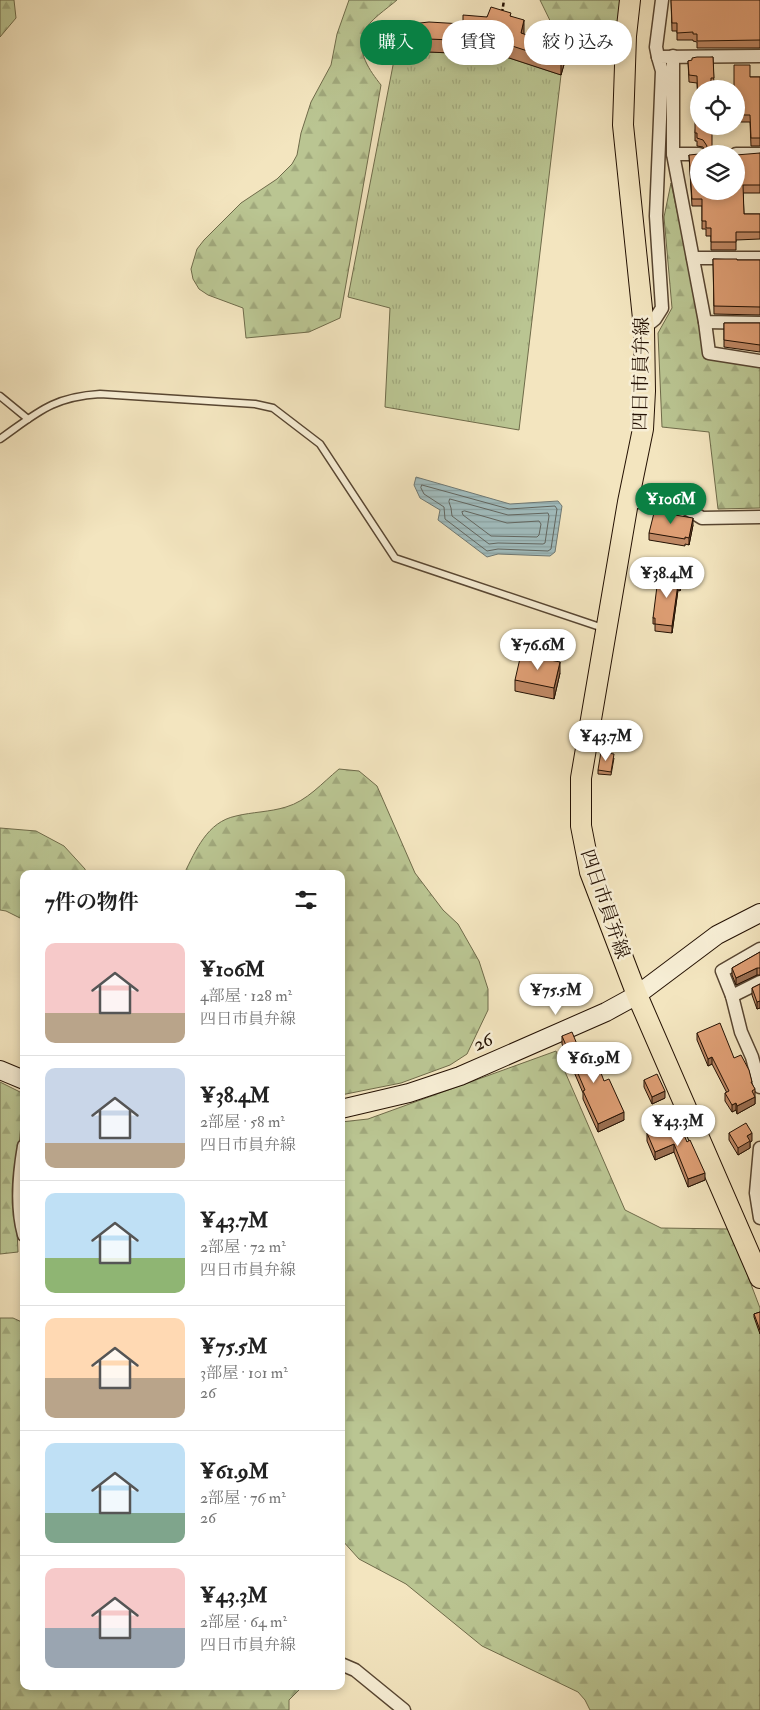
<!DOCTYPE html>
<html lang="ja">
<head>
<meta charset="utf-8">
<style>
	:root { --surface:#fff; --page:#f6f6f6; --text:#222; --muted:#767676; --line:#e0e0e0; --accent:#0b8043 }
	body { margin:0; font-family:"IM FELL Double Pica","Noto Serif JP",serif; background:var(--page); color:var(--text); height:100vh; display:flex; flex-direction:column; font-size:19px; white-space:nowrap }
	* { box-sizing:border-box; margin:0 }
	p { font-size:16px; color:var(--muted) }
	.icon { flex:none; width:28px; height:28px; fill:none; stroke:currentColor; stroke-width:2; stroke-linecap:round; stroke-linejoin:round }
	.map { position:relative; flex:1; overflow:hidden }
	.side { position:absolute; left:20px; top:870px; width:325px; height:820px; display:flex; flex-direction:column; background:var(--surface); border-radius:10px; box-shadow:0 2px 8px #0003 }
	.side>* { flex:none }
	.banner { position:absolute; left:360px; top:20px; width:325px; height:45px; display:flex; gap:10px }
	.controls { position:absolute; left:690px; top:80px; display:grid; gap:10px }
	.controls a { display:grid; place-items:center; width:55px; height:55px; border-radius:50%; background:var(--surface); box-shadow:0 2px 8px #0003; font-size:25px }
	.price { position:absolute; translate:-50% -42px; padding:0 11px; border-radius:18px; background:#fff; color:#222; font-size:16px; line-height:32px; filter:drop-shadow(0 1px 2px #0008) }
	.price::after { content:''; position:absolute; left:50%; top:30px; width:15px; height:11px; margin-left:-8px; background:inherit; clip-path:polygon(0 0,100% 0,50% 100%) }
	.price.current { background:var(--accent); color:#fff }
	ul { padding:0; list-style:none }
	li { display:flex; align-items:center; gap:15px; height:125px; padding:0 25px }
	li+li { border-top:1px solid var(--line) }
	li span { display:grid; place-items:center; flex:none; width:140px; height:100px; border-radius:10px; color:#555 }
	li>.icon { margin-inline-start:auto }
	span .icon { width:60px; height:60px; fill:#fffc; stroke-width:1 }
	li b { font-size:21px }
	h2 { display:flex; justify-content:space-between; align-items:center; height:60px; padding:0 25px; font-size:21px }
	.chip { padding:0 18px; border-radius:22px; background:var(--surface); box-shadow:0 2px 8px #0003; font-size:18px; line-height:45px }
	.chip.current { background:var(--accent); color:#fff }
	.map>svg:first-child { display:block }
	.grass { fill:url(#grass-tufts); stroke:#6f6b4a }
	.forest { fill:url(#forest-firs); stroke:#6f6b4a }
	.water { fill:url(#water-rules); stroke:#6f7873 }
	.lines { fill:none; stroke-linecap:round; stroke-linejoin:round }
	.shore { stroke:#626660; stroke-width:1 }
	.lane-casing { stroke:#584632; stroke-width:9 }
	.street-casing { stroke:#584632; stroke-width:15 }
	.secondary-casing { stroke:#241103; stroke-width:20 }
	.primary-casing { stroke:#241103; stroke-width:22 }
	.path { stroke:#241103; stroke-width:2.5; stroke-dasharray:4 2.5; stroke-linecap:butt }
	.lane { stroke:#f7eed5; stroke-width:6 }
	.street { stroke:#f7eed5; stroke-width:12 }
	.secondary { stroke:#f7eed5; stroke-width:18 }
	.primary { stroke:#f3e5bf; stroke-width:20 }
	.wall { fill:#bf8864; stroke:#241103 }
	.shaded-wall { fill:#9b6f51; stroke:#241103 }
	.building { fill:#de9e74; stroke:#241103 }
	.labels { text-anchor:middle; dominant-baseline:central; stroke-width:5; stroke-linejoin:round; paint-order:stroke }
	.street-label { font-size:19px; fill:#241103; stroke:#f7eed5 }
</style>
</head>
<body>
<div class="map">
<svg width="760" height="1710" viewBox="0 0 760 1710">
	<defs>
		<pattern id="grass-tufts" width="24" height="20" patternUnits="userSpaceOnUse" patternTransform="scale(1.25)"><rect width="24" height="20" fill="#bac592"/><path d="M3 7l-1-3M5 7V3M7 7l1-3M15 17l-1-3M17 17v-4M19 17l1-3" fill="none" stroke="#a0a87c"/></pattern>
		<pattern id="forest-firs" width="22" height="20" patternUnits="userSpaceOnUse" patternTransform="scale(1.25)"><rect width="22" height="20" fill="#bac592"/><path d="M5 1l3.5 6h-7zM16 11l3.5 6h-7z" fill="#a0a87c"/></pattern>
		<pattern id="water-rules" width="6" height="5" patternUnits="userSpaceOnUse" patternTransform="scale(1.25)"><rect width="6" height="5" fill="#a1bcbd"/><path d="M0 2.5h6" fill="none" stroke="#8aa1a1"/></pattern>
	</defs>
	<rect width="100%" height="100%" fill="#f3e5bf"/>
	<filter id="stains"><feTurbulence type="fractalNoise" baseFrequency=".004" numOctaves="4"/><feColorMatrix values="0 0 0 0 .2 0 0 0 0 .09 0 0 0 0 .02 0 0 0 .5 -.17"/></filter>
	<radialGradient id="worn" r=".72"><stop offset=".6" stop-color="#630" stop-opacity="0"/><stop offset="1" stop-color="#630" stop-opacity=".3"/></radialGradient>
	<path class="grass" d="M 428,52 L 500,55 L 561,75 L 519,430 L 385,407 L 390,308 L 348,297 L 395,55 Z"/>
	<g class="forest">
		<path d="M 0,0 L 14,0 L 16,18 L 0,37 Z"/>
		<path d="M 349,0 L 397,0 C 388,8 368,21 364,32 C 356,52 370,71 381,85 L 340,318 L 309,332 L 246,338 L 243,308 L 208,295 L 199,289 L 193,279 L 191,269 L 197,249 L 204,240 L 241,203 L 277,179 L 292,164 L 297,155 L 301,133 L 311,102 L 331,65 L 337,34 Z"/>
		<path d="M 540,0 L 622,0 L 616,58 L 584,53 L 569,40 L 559,39 Z"/>
		<path d="M 671,183 L 708,355 L 760,362 L 760,508 L 718,509 L 709,432 L 662,427 L 658,333 L 672,308 L 664,217 Z"/>
		<path d="M 339,769 L 359,771 L 377,786 L 415,873 L 443,910 L 458,924 L 479,961 L 488,989 L 488,1010 L 467,1054 L 450,1065 L 401,1083 L 341,1095 L 341,874 L 184,874 C 196,850 207,822 236,816 C 252,812 270,812 286,807 C 307,801 322,783 339,769 Z"/>
		<path d="M 0,828 L 36,831 L 64,846 L 85,869 L 86,874 L 24,874 L 24,920 L 6,911 L 0,910 Z"/>
		<path d="M 556,1051 L 625,1210 L 661,1228 L 730,1229 L 760,1308 L 760,1710 L 590,1710 L 585,1700 L 578,1692 L 482,1646 L 406,1584 L 359,1559 L 341,1539 L 341,1122 L 368,1119 Z"/>
		<path d="M 0,1082 L 24,1094 L 15,1185 L 18,1252 L 0,1254 Z"/>
		<path d="M 0,1318 L 13,1318 L 24,1323 L 24,1686 L 303,1686 L 289,1700 L 289,1710 L 0,1710 Z"/>
	</g>
	<path class="water" d="M 416,477 L 510,504 L 558,501 L 562,506 L 555,552 L 550,556 L 498,554 L 487,557 L 438,520 L 440,510 L 420,498 L 414,485 Z"/>
	<g class="lines">
		<g class="shore">
			<path d="M 422,485 L 509,509 L 555,506 L 557,509 L 551,549 L 548,551 L 498,549 L 487,551 L 445,519 L 444,507 L 424,494 L 421,488 Z"/>
			<path d="M 450,499 L 508,515 L 548,513 L 549,516 L 545,543 L 543,544 L 498,543 L 489,544 L 452,516 L 451,508 L 449,502 Z"/>
			<path d="M 465,511 L 507,523 L 539,521 L 541,524 L 539,535 L 537,537 L 491,536 L 463,515 L 462,512 Z"/>
		</g>
		<defs>
			<g id="lane">
				<path d="M 0,396 L 28,419"/>
				<path d="M 0,439 C 37,413 52,397 100,394 L 255,404 L 273,408 L 320,444 L 395,558 L 603,628"/>
			</g>
			<g id="street">
				<path d="M 673,56 L 673,154 L 705,322 L 760,323"/>
				<path d="M 658,57 L 656,47 L 662,0"/>
				<path d="M 673,154 L 699,154"/>
				<path d="M 736,154 L 760,154"/>
				<path d="M 693,258 L 760,258"/>
				<path d="M 705,322 L 709,353 L 760,361"/>
				<path d="M 644,328 L 655,319 L 662,308 L 656,216 L 662,71 L 658,57 L 760,56"/>
				<path d="M 628,502 L 676,502 L 702,518 L 760,517"/>
				<path d="M 760,949 L 722,971 L 732,996 L 741,1032 L 752,1057 L 760,1087"/>
				<path d="M 732,996 L 760,982"/>
				<path d="M 24,1146 C 19,1175 16,1206 24,1235"/>
				<path d="M 760,1148 L 756,1193 L 760,1218"/>
				<path d="M 341,1664 L 355,1670 L 404,1710"/>
			</g>
			<g id="secondary">
				<path d="M 0,1070 L 24,1080"/>
				<path d="M 341,1109 L 409,1093 L 460,1076 L 606,1012 L 637,995 L 717,935 L 760,913"/>
			</g>
			<path id="primary" d="M 630,0 L 626,36 L 623,125 L 644,328 L 645,391 L 643,429 L 628,502 L 581,778 L 581,826 L 590,872 L 637,995 L 760,1278"/>
		</defs>
		<use href="#lane" class="lane-casing"/>
		<use href="#street" class="street-casing"/>
		<use href="#secondary" class="secondary-casing"/>
		<use href="#primary" class="primary-casing"/>
		<path class="path" d="M 502,13 L 504,0"/>
		<use href="#lane" class="lane"/>
		<use href="#street" class="street"/>
		<use href="#secondary" class="secondary"/>
		<use href="#primary" class="primary"/>
	</g>
	<g class="wall">
		<path d="M 671,0 L 760,0 L 760,48 L 697,48 L 697,42 L 693,41 L 693,40 L 677,40 L 677,31 L 672,31 Z"/>
		<path d="M 511,16 L 524,34 L 565,61 L 561,75 L 500,55 L 428,52 L 395,55 L 393,39 L 393,26 L 463,24 L 487,17 Z"/>
		<path d="M 713,57 L 714,86 L 699,89 L 712,152 L 703,154 L 705,151 L 703,147 L 697,146 L 697,141 L 695,141 L 695,133 L 698,104 L 697,83 L 689,82 L 688,61 Z"/>
		<path d="M 750,77 L 760,77 L 760,146 L 751,146 L 750,122 L 736,122 L 736,89 Z"/>
		<path d="M 760,153 L 760,193 L 743,193 L 744,214 L 760,214 L 760,239 L 736,240 L 736,250 L 711,250 L 711,236 L 706,236 L 706,229 L 702,229 L 702,206 L 692,206 L 689,155 L 699,191 Z"/>
		<path d="M 713,259 L 737,260 L 760,260 L 760,315 L 714,314 Z"/>
		<path d="M 724,323 L 760,323 L 760,352 L 724,347 Z"/>
		<path d="M 670,514 L 693,525 L 689,545 L 685,544 L 685,546 L 649,540 L 649,533 Z"/>
		<path d="M 683,577 L 680,591 L 678,590 L 672,633 L 655,631 L 655,624 L 653,624 L 653,618 L 670,580 Z"/>
		<path d="M 560,673 L 554,699 L 515,691 L 515,680 Z"/>
		<path d="M 614,758 L 611,775 L 598,774 L 598,770 Z"/>
		<path d="M 760,952 L 760,975 L 757,975 L 736,985 L 732,975 L 732,968 Z"/>
		<path d="M 760,984 L 760,1008 L 757,1009 L 752,995 L 752,988 Z"/>
		<path d="M 697,1033 L 734,1058 L 755,1089 L 755,1104 L 737,1114 L 736,1110 L 732,1112 L 725,1101 L 725,1093 L 727,1093 L 712,1064 L 708,1066 L 697,1040 Z"/>
		<path d="M 562,1036 L 586,1057 L 597,1075 L 604,1081 L 624,1120 L 598,1132 L 583,1099 L 583,1093 L 562,1044 Z"/>
		<path d="M 644,1080 L 665,1098 L 652,1104 L 644,1087 Z"/>
		<path d="M 647,1133 L 687,1142 L 705,1180 L 688,1187 L 674,1152 L 655,1160 L 647,1141 Z"/>
		<path d="M 729,1133 L 752,1141 L 750,1142 L 750,1148 L 738,1155 L 729,1140 Z"/>
		<path d="M 760,1312 L 760,1334 L 754,1317 L 754,1314 Z"/>
	</g>
	<g class="shaded-wall">
		<path d="M 524,20 L 524,33 L 521,46 L 521,33 Z"/>
		<path d="M 565,48 L 565,61 L 561,75 L 561,62 Z"/>
		<path d="M 693,518 L 693,525 L 689,545 L 689,538 Z"/>
		<path d="M 683,570 L 683,577 L 680,591 L 680,584 Z"/>
		<path d="M 678,584 L 678,590 L 672,633 L 672,626 Z"/>
		<path d="M 560,662 L 560,673 L 554,699 L 554,688 Z"/>
		<path d="M 757,968 L 757,975 L 736,985 L 736,978 Z"/>
		<path d="M 760,1001 L 760,1008 L 757,1009 L 757,1002 Z"/>
		<path d="M 712,1057 L 712,1064 L 708,1066 L 708,1059 Z"/>
		<path d="M 665,1091 L 665,1098 L 652,1104 L 652,1097 Z"/>
		<path d="M 755,1097 L 755,1104 L 737,1114 L 737,1106 Z"/>
		<path d="M 736,1103 L 736,1110 L 732,1112 L 732,1105 Z"/>
		<path d="M 624,1112 L 624,1120 L 598,1132 L 598,1124 Z"/>
		<path d="M 752,1133 L 752,1141 L 750,1142 L 750,1148 L 738,1155 L 738,1148 L 747,1136 Z"/>
		<path d="M 674,1144 L 674,1152 L 655,1160 L 655,1152 Z"/>
		<path d="M 705,1173 L 705,1180 L 688,1187 L 688,1179 Z"/>
	</g>
	<g class="building">
		<path d="M 671,0 L 760,0 L 760,40 L 697,41 L 697,34 L 693,34 L 693,32 L 677,33 L 677,23 L 672,23 Z"/>
		<path d="M 491,7 L 511,13 L 510,16 L 524,20 L 521,33 L 565,48 L 561,62 L 500,42 L 428,39 L 395,42 L 393,26 L 429,22 L 463,24 L 463,15 L 487,17 Z"/>
		<path d="M 697,57 L 713,57 L 714,78 L 711,78 L 711,89 L 699,89 L 699,126 L 712,126 L 712,152 L 730,152 L 734,154 L 702,154 L 706,150 L 707,146 L 703,140 L 697,138 L 697,133 L 695,133 L 695,104 L 698,104 L 697,76 L 689,75 L 688,61 L 692,60 L 692,58 Z"/>
		<path d="M 734,65 L 750,65 L 750,77 L 760,77 L 760,138 L 751,138 L 750,115 L 736,115 L 736,89 L 734,89 Z"/>
		<path d="M 760,153 L 760,185 L 743,185 L 744,214 L 760,214 L 760,232 L 736,232 L 736,242 L 711,242 L 711,228 L 706,228 L 706,221 L 702,221 L 702,199 L 692,199 L 689,155 L 699,154 L 699,191 L 736,191 L 736,155 Z"/>
		<path d="M 713,259 L 737,259 L 737,260 L 760,260 L 760,307 L 714,306 Z"/>
		<path d="M 724,323 L 760,323 L 760,345 L 724,340 Z"/>
		<path d="M 655,509 L 670,511 L 669,514 L 693,518 L 689,538 L 685,537 L 685,539 L 649,533 Z"/>
		<path d="M 672,569 L 683,570 L 680,584 L 678,584 L 672,626 L 655,624 L 655,618 L 653,618 L 658,578 L 670,580 Z"/>
		<path d="M 521,654 L 560,662 L 554,688 L 515,680 Z"/>
		<path d="M 601,752 L 614,754 L 611,772 L 598,770 Z"/>
		<path d="M 760,952 L 760,968 L 757,968 L 736,978 L 732,968 Z"/>
		<path d="M 760,984 L 760,1001 L 757,1002 L 752,988 Z"/>
		<path d="M 720,1023 L 734,1058 L 741,1055 L 749,1070 L 752,1082 L 751,1082 L 755,1089 L 752,1091 L 755,1097 L 737,1106 L 736,1103 L 732,1105 L 725,1093 L 729,1091 L 712,1057 L 708,1059 L 697,1033 Z"/>
		<path d="M 572,1032 L 581,1054 L 584,1053 L 586,1057 L 589,1056 L 597,1075 L 601,1073 L 604,1081 L 609,1079 L 624,1112 L 598,1124 L 583,1091 L 585,1090 L 562,1036 Z"/>
		<path d="M 657,1074 L 665,1091 L 652,1097 L 644,1080 Z"/>
		<path d="M 678,1121 L 687,1142 L 690,1140 L 705,1173 L 688,1179 L 674,1144 L 655,1152 L 647,1133 Z"/>
		<path d="M 746,1123 L 752,1133 L 747,1136 L 750,1141 L 738,1148 L 729,1133 Z"/>
		<path d="M 760,1312 L 760,1330 L 754,1314 Z"/>
	</g>
	<g class="labels">
		<g class="street-label">
			<text transform="translate(641 374) rotate(-89)">四日市員弁線</text>
			<text transform="translate(605 904) rotate(71)">四日市員弁線</text>
			<text transform="translate(483 1042) rotate(-23)">26</text>
		</g>
	</g>
	<rect width="100%" height="100%" filter="url(#stains)"/>
	<rect width="100%" height="100%" fill="url(#worn)"/>
</svg>
<div class="controls">
<a><svg class="icon" aria-label="locate" viewBox="0 0 24 24"><circle cx="12" cy="12" r="6"/><path d="M12 2v4M12 18v4M2 12h4M18 12h4"/></svg></a>
<a><svg class="icon" aria-label="layers" viewBox="0 0 24 24"><path d="M12 4l9 5-9 5-9-5zM3 14l9 5 9-5"/></svg></a>
</div>
<b class="price current" style="left:671px;top:525px">¥106M</b>
<b class="price" style="left:667px;top:599px">¥38.4M</b>
<b class="price" style="left:538px;top:671px">¥76.6M</b>
<b class="price" style="left:606px;top:762px">¥43.7M</b>
<b class="price" style="left:556px;top:1016px">¥75.5M</b>
<b class="price" style="left:594px;top:1084px">¥61.9M</b>
<b class="price" style="left:678px;top:1147px">¥43.3M</b>
<div class="banner">
<a class="chip current">購入</a>
<a class="chip">賃貸</a>
<a class="chip">絞り込み</a>
</div>
<section class="side">
<h2>7件の物件<svg class="icon" aria-label="filters" viewBox="0 0 24 24"><path d="M4 7h16M4 17h16"/><circle cx="9" cy="7" r="2"/><circle cx="15" cy="17" r="2"/></svg></h2>
<ul>
<li><span style="background:linear-gradient(#f6c9c9 70%,#b9a48a 0)"><svg class="icon" aria-label="home" viewBox="0 0 24 24"><path d="M3 11l9-7 9 7M6 9v11h12V9"/></svg></span><div><b>¥106M</b><p>4部屋 · 128 m²</p><p>四日市員弁線</p></div></li>
<li><span style="background:linear-gradient(#c9d6e8 75%,#b9a48a 0)"><svg class="icon" aria-label="home" viewBox="0 0 24 24"><path d="M3 11l9-7 9 7M6 9v11h12V9"/></svg></span><div><b>¥38.4M</b><p>2部屋 · 58 m²</p><p>四日市員弁線</p></div></li>
<li><span style="background:linear-gradient(#bfe0f5 65%,#8fb573 0)"><svg class="icon" aria-label="home" viewBox="0 0 24 24"><path d="M3 11l9-7 9 7M6 9v11h12V9"/></svg></span><div><b>¥43.7M</b><p>2部屋 · 72 m²</p><p>四日市員弁線</p></div></li>
<li><span style="background:linear-gradient(#ffd9b3 60%,#b9a48a 0)"><svg class="icon" aria-label="home" viewBox="0 0 24 24"><path d="M3 11l9-7 9 7M6 9v11h12V9"/></svg></span><div><b>¥75.5M</b><p>3部屋 · 101 m²</p><p>26</p></div></li>
<li><span style="background:linear-gradient(#bfe0f5 70%,#7fa58c 0)"><svg class="icon" aria-label="home" viewBox="0 0 24 24"><path d="M3 11l9-7 9 7M6 9v11h12V9"/></svg></span><div><b>¥61.9M</b><p>2部屋 · 76 m²</p><p>26</p></div></li>
<li><span style="background:linear-gradient(#f6c9c9 60%,#9aa5b1 0)"><svg class="icon" aria-label="home" viewBox="0 0 24 24"><path d="M3 11l9-7 9 7M6 9v11h12V9"/></svg></span><div><b>¥43.3M</b><p>2部屋 · 64 m²</p><p>四日市員弁線</p></div></li>
</ul>
</section>
</div>
</body>
</html>
